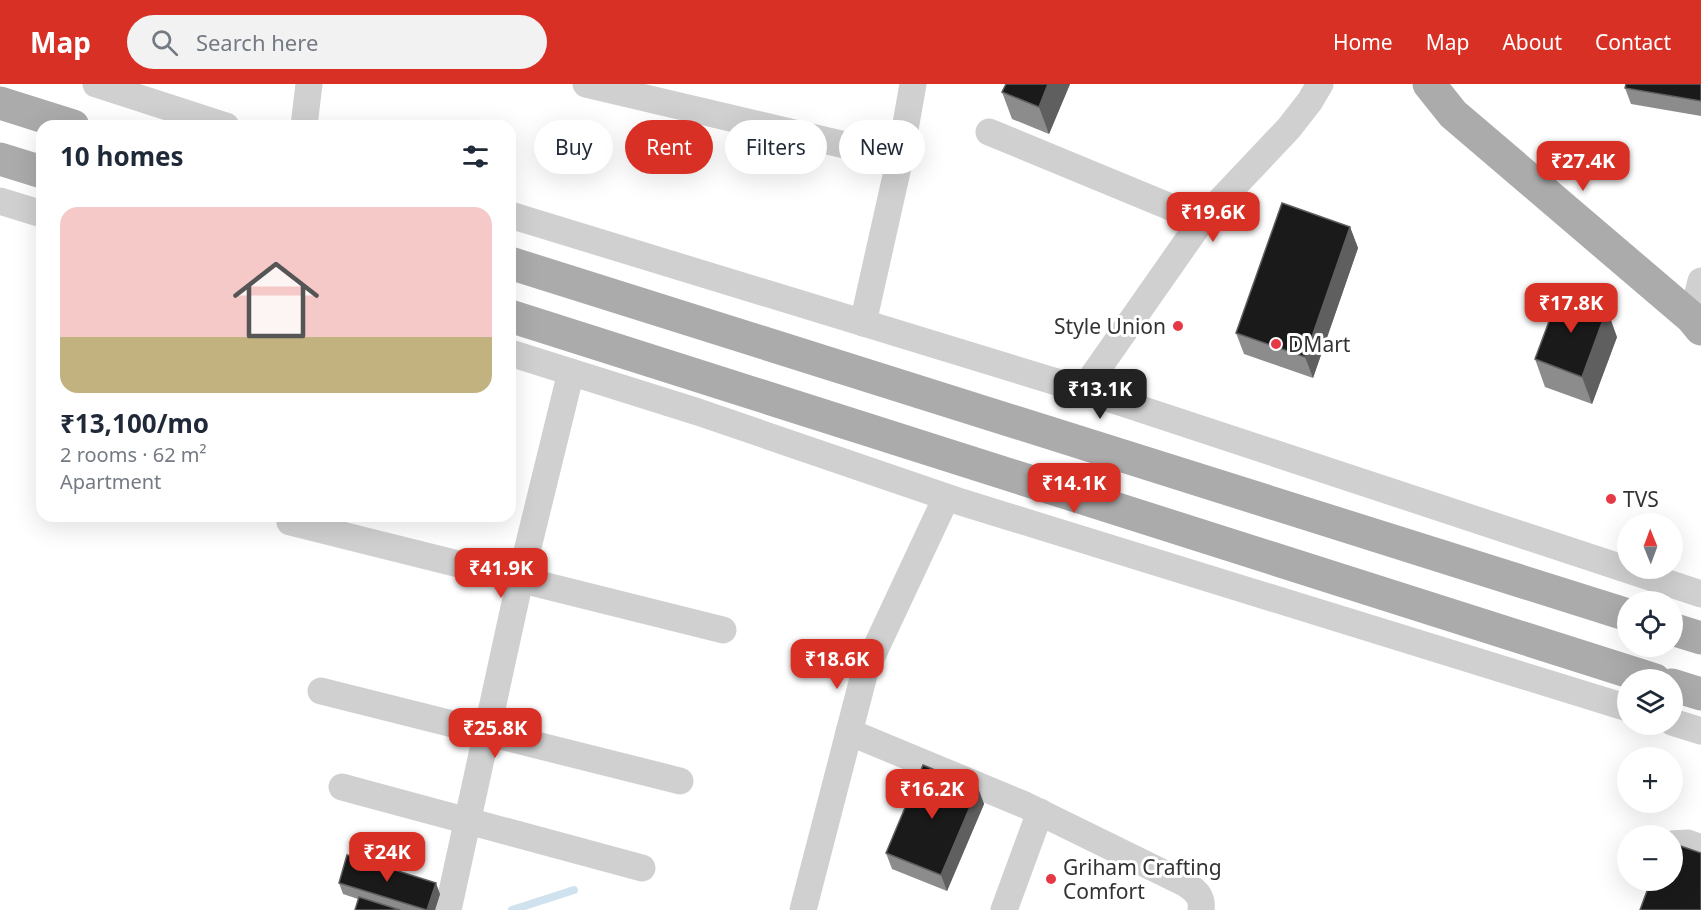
<!DOCTYPE html>
<html lang="en">
<head>
<meta charset="utf-8">
<style>
	:root { --surface:#fff; --page:#f2f2f3; --text:#1f2937; --muted:#747a83; --accent:#d93025 }
	body { margin:0; font-family:"Noto Sans",sans-serif; background:var(--page); color:var(--text); height:100vh; display:flex; flex-direction:column; font-size:22px; white-space:nowrap }
	* { box-sizing:border-box; margin:0 }
	p { font-size:20px; color:var(--muted) }
	.icon { flex:none; width:33px; height:33px; fill:none; stroke:currentColor; stroke-width:2; stroke-linecap:round; stroke-linejoin:round }
	.map { position:relative; flex:1; overflow:hidden }
	.panel { position:absolute; left:36px; top:36px; width:480px; height:402px; display:flex; flex-direction:column; background:var(--surface); border-radius:18px; box-shadow:0 6px 24px #0002 }
	.panel>* { flex:none }
	.hud { position:absolute; left:534px; top:36px; width:570px; height:54px; display:flex; gap:12px }
	.needle { width:39px; rotate:359deg }
	.controls { position:absolute; left:1617px; top:429px; display:grid; gap:12px }
	.controls a { display:grid; place-items:center; width:66px; height:66px; border-radius:50%; background:var(--surface); box-shadow:0 6px 24px #0002; font-size:30px }
	.price { position:absolute; translate:-50% -51px; padding:0 14px; border-radius:12px; background:var(--accent); color:#fff; font-size:20px; line-height:39px; filter:drop-shadow(0 2px 3px #0008) }
	.price::after { content:''; position:absolute; left:50%; top:36px; width:18px; height:14px; margin-left:-9px; background:inherit; clip-path:polygon(0 0,100% 0,50% 100%) }
	.price.on { background:#222; color:#fff }
	ul { padding:0; list-style:none }
	li { display:grid; align-content:center; gap:12px; height:318px; padding:0 24px }
	li span { display:grid; place-items:center; height:186px; border-radius:18px; color:#555 }
	li>.icon { margin-inline-start:auto }
	span .icon { width:108px; height:108px; fill:#fffc; stroke-width:1 }
	li b { font-size:26px }
	h2 { display:flex; justify-content:space-between; align-items:center; height:72px; padding:0 24px; font-size:26px }
	.chip { padding:0 21px; border-radius:27px; background:var(--surface); box-shadow:0 6px 24px #0002; font-size:21px; line-height:54px }
	.chip.on { background:var(--accent); color:#fff }
	header { display:flex; align-items:center; gap:36px; box-sizing:border-box; height:84px; padding:0 30px; background:var(--accent); color:#fff }
	header strong { font-size:28px }
	nav { display:flex; gap:33px; margin-inline-start:auto; font-size:21px }
	.search { width:420px; height:54px; background:var(--page); display:flex; align-items:center; gap:15px; box-sizing:border-box; padding:0 21px; border-radius:33px; color:var(--muted); font-size:22px }
	.map>svg:first-child { display:block }
	.lines { fill:none; stroke-linecap:round; stroke-linejoin:round }
	.stream { stroke:#cfe2ee; stroke-width:8 }
	.minor { stroke:#d0d0d0; stroke-width:27 }
	.major { stroke:#ababab; stroke-width:33 }
	.wall { fill:#8c8c8c }
	.shaded-wall { fill:#5f5f5f }
	.building { fill:#1a1a1a; stroke:#5f5f5f; stroke-width:1.5 }
	.poi-dot { fill:#e63946; stroke:#fff; stroke-width:2 }
	.labels { text-anchor:middle; dominant-baseline:central; stroke-width:6; stroke-linejoin:round; paint-order:stroke }
	.poi-label { font-size:21px; fill:#333; stroke:#fff; text-anchor:start }
</style>
</head>
<body>
<header>
<strong>Map</strong>
<div class="search"><svg class="icon" aria-label="search" viewBox="0 0 24 24"><circle cx="10" cy="10" r="6"/><path d="M15 15l6 6"/></svg>Search here</div>
<nav><a>Home</a><a>Map</a><a>About</a><a>Contact</a></nav>
</header>
<div class="map">
<svg width="1701" height="826" viewBox="0 0 1701 826">
	<rect width="100%" height="100%" fill="#fff"/>
	<g class="lines">
		<path class="stream" d="M 512,826 L 574,806"/>
		<g class="minor">
			<path d="M 96,0 L 226,42"/>
			<path d="M 586,0 L 900,74"/>
			<path d="M 304,42 L 309,0"/>
			<path d="M 989,48 L 1202,136"/>
			<path d="M 0,117 L 42,130"/>
			<path d="M 510,131 L 1083,306 L 1701,510"/>
			<path d="M 1692,234 L 1701,197"/>
			<path d="M 863,239 L 900,74 L 913,0"/>
			<path d="M 510,269 L 698,328 L 961,418 L 1628,624"/>
			<path d="M 1083,306 L 1202,136 L 1289,44 L 1310,17 L 1320,0"/>
			<path d="M 290,438 L 723,546"/>
			<path d="M 321,607 L 680,697"/>
			<path d="M 1672,638 L 1701,647"/>
			<path d="M 849,648 L 1025,721 L 1186,800 C 1196,807 1203,813 1201,826"/>
			<path d="M 342,703 L 642,784"/>
			<path d="M 1672,760 L 1688,759 L 1701,764"/>
			<path d="M 448,826 L 520,496 L 571,288"/>
			<path d="M 803,826 L 865,587 L 946,414"/>
			<path d="M 1004,826 L 1040,728"/>
		</g>
		<g class="major">
			<path d="M 1429,0 L 1453,30 L 1692,234 L 1701,245"/>
			<path d="M 0,19 L 73,42"/>
			<path d="M 0,75 L 42,88"/>
			<path d="M 510,179 L 1628,531"/>
			<path d="M 510,232 L 1655,596"/>
			<path d="M 1672,545 L 1701,554"/>
			<path d="M 1672,601 L 1701,610"/>
		</g>
	</g>
	<g class="wall">
		<path d="M 1070,0 L 1049,50 L 1012,35 L 1002,8 Z"/>
		<path d="M 1701,0 L 1701,32 L 1631,20 L 1625,4 Z"/>
		<path d="M 1350,143 L 1358,164 L 1313,294 L 1244,270 L 1236,249 Z"/>
		<path d="M 1617,253 L 1592,320 L 1545,303 L 1535,275 Z"/>
		<path d="M 402,432 L 412,432 L 411,435 Z"/>
		<path d="M 978,704 L 984,720 L 947,807 L 892,785 L 886,769 Z"/>
		<path d="M 339,799 L 440,810 L 435,826 L 355,826 L 358,815 L 343,810 Z"/>
	</g>
	<g class="shaded-wall">
		<path d="M 1048,0 L 1070,0 L 1049,50 L 1039,23 Z"/>
		<path d="M 1350,143 L 1358,164 L 1313,294 L 1305,273 Z"/>
		<path d="M 1607,225 L 1617,253 L 1592,320 L 1582,293 Z"/>
		<path d="M 978,704 L 984,720 L 947,807 L 941,791 Z"/>
		<path d="M 436,799 L 440,810 L 435,826 L 427,826 Z"/>
	</g>
	<g class="building">
		<path d="M 1006,0 L 1048,0 L 1039,23 L 1002,8 Z"/>
		<path d="M 1626,0 L 1701,0 L 1701,17 L 1625,4 Z"/>
		<path d="M 1282,119 L 1350,143 L 1305,273 L 1236,249 Z"/>
		<path d="M 1560,208 L 1607,225 L 1582,293 L 1535,275 Z"/>
		<path d="M 923,681 L 978,704 L 941,791 L 886,769 Z"/>
		<path d="M 1672,759 L 1701,769 L 1701,826 L 1640,826 L 1651,796 L 1672,796 Z"/>
		<path d="M 347,771 L 436,799 L 427,826 L 339,799 Z"/>
		<path d="M 359,813 L 400,826 L 355,826 Z"/>
	</g>
	<g class="poi-dot">
		<circle cx="1178" cy="242" r="6"/>
		<circle cx="1276" cy="260" r="6"/>
		<circle cx="1611" cy="415" r="6"/>
		<circle cx="1051" cy="795" r="6"/>
	</g>
	<g class="labels">
		<g class="poi-label">
			<text x="1166" y="242" text-anchor="end">Style Union</text>
			<text x="1288" y="260">DMart</text>
			<text x="1623" y="415">TVS</text>
			<text x="1063" y="783">Griham Crafting<tspan x="1063" dy="24">Comfort</tspan></text>
		</g>
	</g>
</svg>
<div class="controls">
<a><svg class="needle" viewBox="-14 -14 28 28"><path d="M0-13l5 13h-10z" fill="#e53935"/><path d="M0 13l5-13h-10z" fill="#747a83"/></svg></a>
<a><svg class="icon" aria-label="locate" viewBox="0 0 24 24"><circle cx="12" cy="12" r="6"/><path d="M12 2v4M12 18v4M2 12h4M18 12h4"/></svg></a>
<a><svg class="icon" aria-label="layers" viewBox="0 0 24 24"><path d="M12 4l9 5-9 5-9-5zM3 14l9 5 9-5"/></svg></a>
<a>+</a>
<a>−</a>
</div>
<b class="price" style="left:1583px;top:108px">₹27.4K</b>
<b class="price" style="left:1213px;top:159px">₹19.6K</b>
<b class="price" style="left:1571px;top:250px">₹17.8K</b>
<b class="price on" style="left:1100px;top:336px">₹13.1K</b>
<b class="price" style="left:1074px;top:430px">₹14.1K</b>
<b class="price" style="left:501px;top:515px">₹41.9K</b>
<b class="price" style="left:837px;top:606px">₹18.6K</b>
<b class="price" style="left:495px;top:675px">₹25.8K</b>
<b class="price" style="left:932px;top:736px">₹16.2K</b>
<b class="price" style="left:387px;top:799px">₹24K</b>
<div class="hud">
<a class="chip">Buy</a>
<a class="chip on">Rent</a>
<a class="chip">Filters</a>
<a class="chip">New</a>
</div>
<section class="panel">
<h2>10 homes<svg class="icon" aria-label="filters" viewBox="0 0 24 24"><path d="M4 7h16M4 17h16"/><circle cx="9" cy="7" r="2"/><circle cx="15" cy="17" r="2"/></svg></h2>
<ul>
<li><span style="background:linear-gradient(#f6c9c9 70%,#c2b280 0)"><svg class="icon" aria-label="home" viewBox="0 0 24 24"><path d="M3 11l9-7 9 7M6 9v11h12V9"/></svg></span><div><b>₹13,100/mo</b><p>2 rooms · 62 m²</p><p>Apartment</p></div></li>
</ul>
</section>
</div>
</body>
</html>
